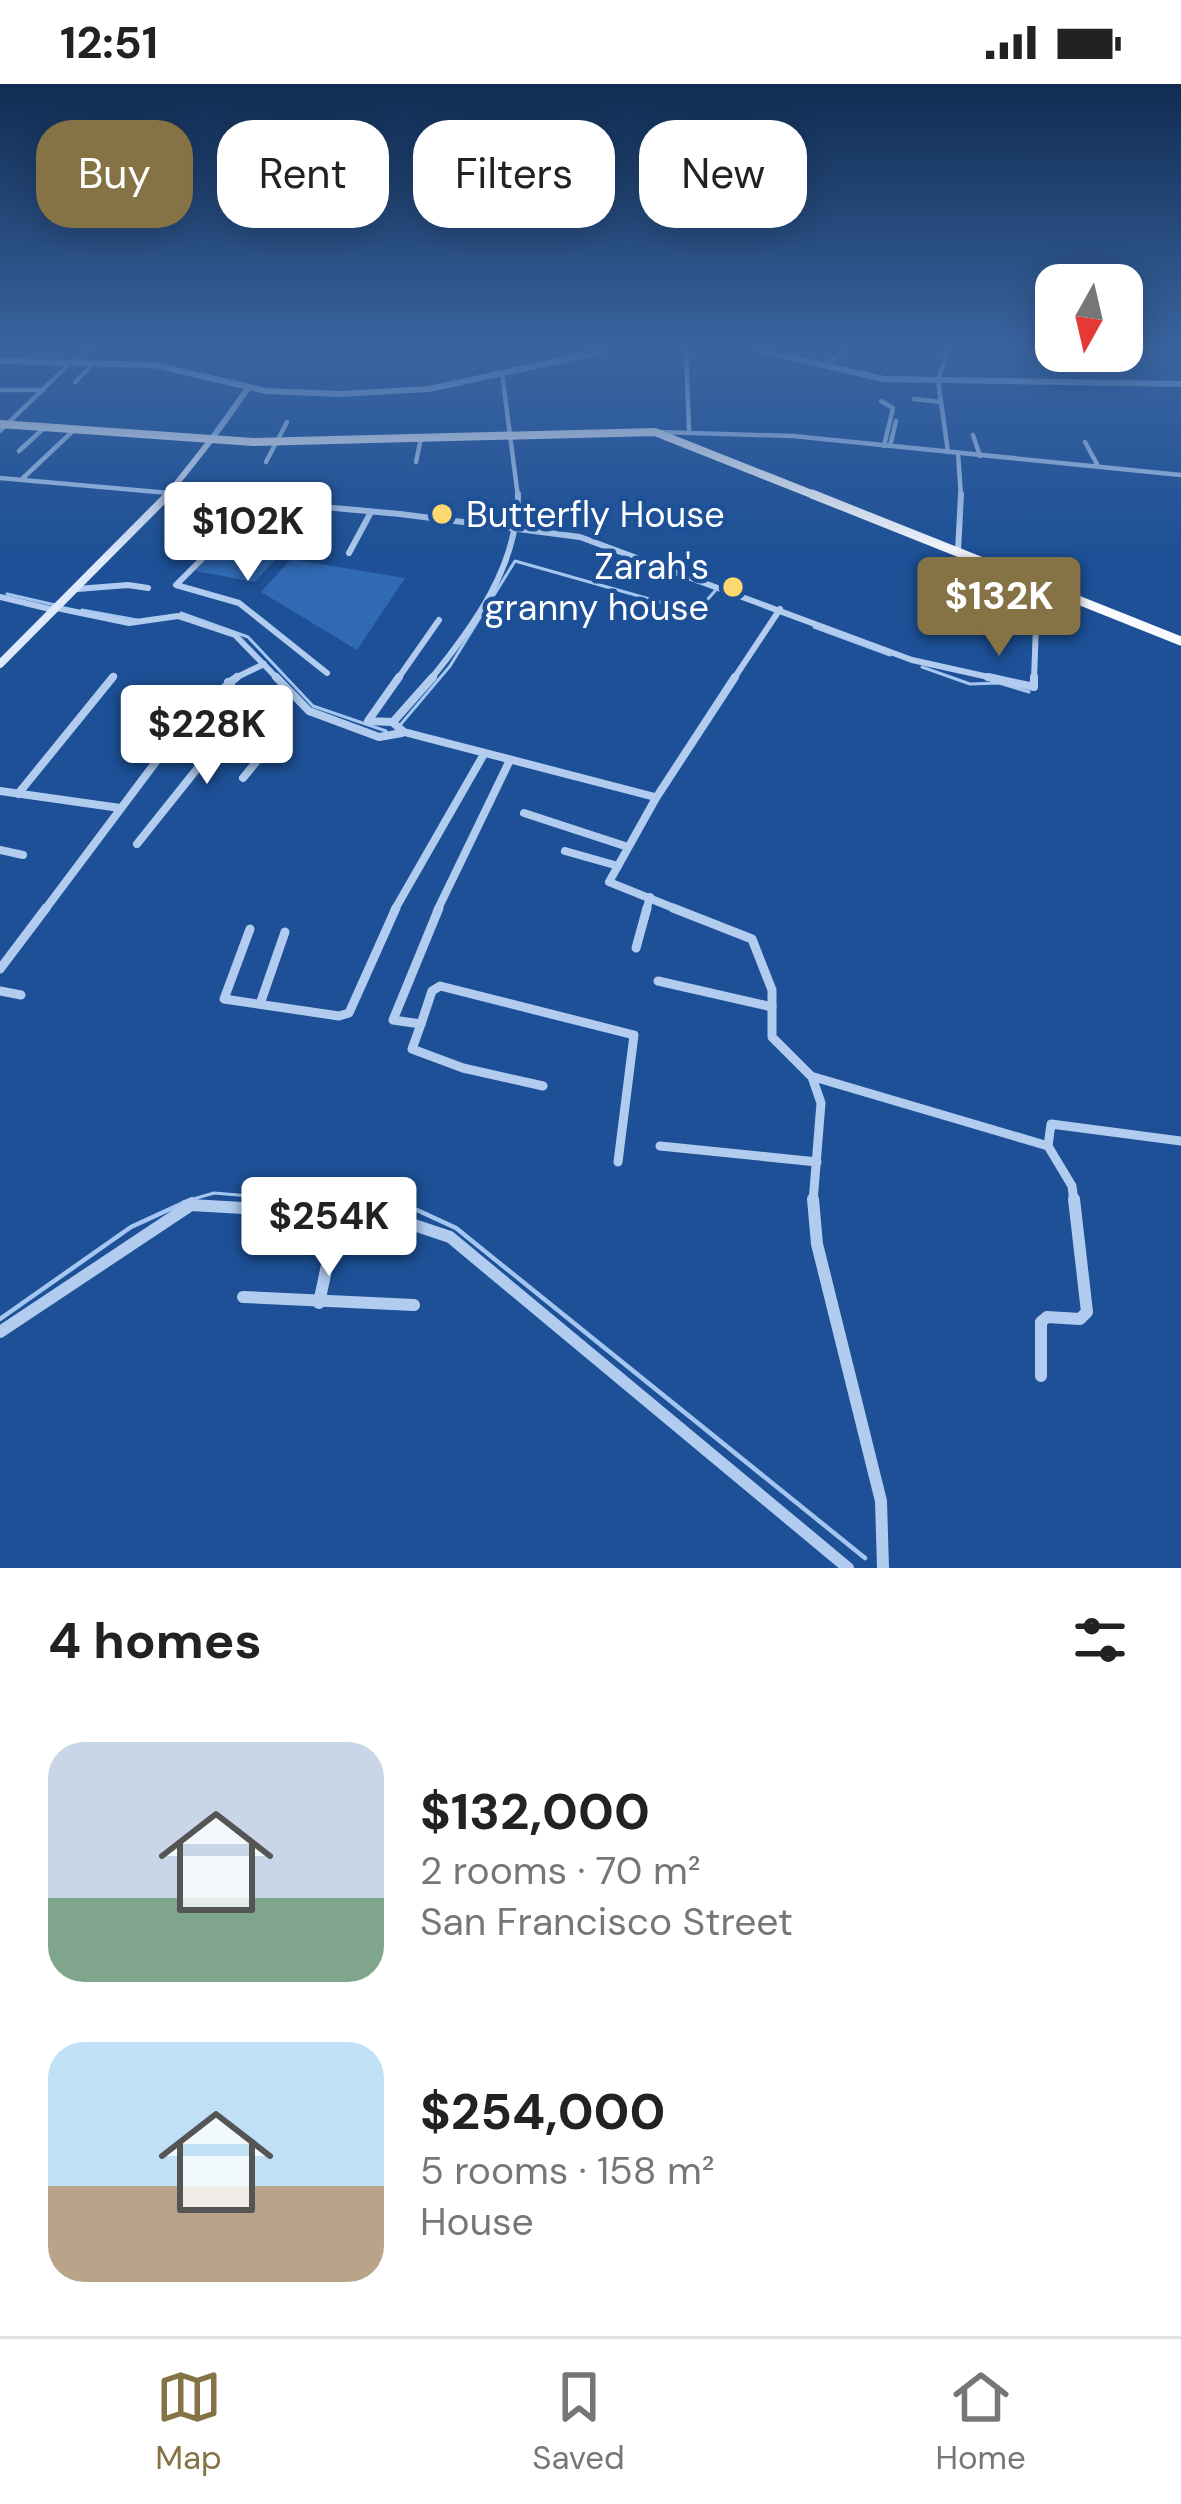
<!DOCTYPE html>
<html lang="en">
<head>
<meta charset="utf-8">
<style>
	:root { --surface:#fff; --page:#f2f2f2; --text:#222; --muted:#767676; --line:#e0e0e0; --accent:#857345 }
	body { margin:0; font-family:"DM Sans",sans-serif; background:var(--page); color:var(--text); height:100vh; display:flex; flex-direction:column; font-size:45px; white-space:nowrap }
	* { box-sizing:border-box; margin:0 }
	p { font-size:39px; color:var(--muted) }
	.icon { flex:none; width:66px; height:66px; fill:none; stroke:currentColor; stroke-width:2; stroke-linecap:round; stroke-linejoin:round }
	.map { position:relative; height:1484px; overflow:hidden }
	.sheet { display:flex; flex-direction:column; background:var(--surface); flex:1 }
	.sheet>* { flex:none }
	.hud { position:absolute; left:36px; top:36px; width:1110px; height:108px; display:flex; gap:24px }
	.needle { width:78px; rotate:188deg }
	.controls { position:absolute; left:1035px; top:180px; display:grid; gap:24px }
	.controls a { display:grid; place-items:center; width:108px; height:108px; border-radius:24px; background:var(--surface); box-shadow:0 6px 30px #0003; font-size:60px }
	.price { position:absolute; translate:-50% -102px; padding:0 27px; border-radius:12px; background:#fff; color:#222; font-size:39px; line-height:78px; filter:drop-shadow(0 3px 6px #0008) }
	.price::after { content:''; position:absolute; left:50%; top:72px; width:36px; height:27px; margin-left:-18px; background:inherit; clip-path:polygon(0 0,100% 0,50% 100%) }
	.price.active { background:var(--accent); color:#fff }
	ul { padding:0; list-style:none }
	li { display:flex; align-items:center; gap:36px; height:300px; padding:0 48px }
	li span { display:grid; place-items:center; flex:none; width:336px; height:240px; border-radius:36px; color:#555 }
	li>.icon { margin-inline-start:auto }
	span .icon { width:144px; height:144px; fill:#fffc; stroke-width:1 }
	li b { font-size:51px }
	h2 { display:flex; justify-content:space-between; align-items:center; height:144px; padding:0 48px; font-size:51px }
	.tag { padding:0 42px; border-radius:36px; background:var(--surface); box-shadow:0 6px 30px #0003; font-size:42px; line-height:108px }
	.tag.active { background:var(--accent); color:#fff }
	.status { display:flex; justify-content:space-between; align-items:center; height:84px; padding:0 60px; background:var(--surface); direction:ltr }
	.status svg { height:33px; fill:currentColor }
	.tabs { display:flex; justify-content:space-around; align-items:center; height:168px; border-top:3px solid var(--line); background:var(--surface); font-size:33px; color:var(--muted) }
	.tabs a { display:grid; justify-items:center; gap:6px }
	.tabs .active { color:var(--accent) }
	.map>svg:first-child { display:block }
	.green { fill:#316ab4 }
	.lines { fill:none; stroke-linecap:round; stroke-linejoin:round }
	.stream-far1 { stroke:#a4c7f1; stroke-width:3 }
	.stream { stroke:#a4c7f1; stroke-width:4.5 }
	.minor-far4 { stroke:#b1ccef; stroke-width:4.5 }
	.minor-far3 { stroke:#b1ccef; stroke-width:6 }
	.minor-far2 { stroke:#b1ccef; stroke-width:8 }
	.minor-far1 { stroke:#b1ccef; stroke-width:9 }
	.minor { stroke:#b1ccef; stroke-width:12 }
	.tertiary { stroke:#b1ccef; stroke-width:6 }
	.secondary-far1 { stroke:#deeafb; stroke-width:6 }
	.secondary { stroke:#deeafb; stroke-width:8 }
	.primary-far1 { stroke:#f9fbff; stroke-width:8 }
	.primary { stroke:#f9fbff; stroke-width:9 }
	.poi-dot { fill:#ffd76f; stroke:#1d5096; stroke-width:4.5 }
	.labels { text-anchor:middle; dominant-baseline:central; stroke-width:9; stroke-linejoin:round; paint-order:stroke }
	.far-poi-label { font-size:36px; fill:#fff; stroke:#1d5096; text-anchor:start }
</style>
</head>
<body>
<div class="status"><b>12:51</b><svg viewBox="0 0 49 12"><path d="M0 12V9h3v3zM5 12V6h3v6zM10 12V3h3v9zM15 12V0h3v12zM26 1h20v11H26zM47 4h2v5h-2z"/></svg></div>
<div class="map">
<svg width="1181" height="1484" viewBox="0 0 1181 1484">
	<rect width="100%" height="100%" fill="#1d5096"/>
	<g class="green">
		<path d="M 231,450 L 289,460 L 255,498 L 195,487 Z"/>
		<path d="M 291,475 L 405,494 L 357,566 L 261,508 Z"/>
	</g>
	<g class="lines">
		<g class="stream-far1">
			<path d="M 7,510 L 55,521"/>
			<path d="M 82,526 L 137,536"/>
			<path d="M 181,529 L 248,553 L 313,622 L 386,647"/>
			<path d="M 814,543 L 890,571"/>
			<path d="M 922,583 L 970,600 L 999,599 L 1029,608"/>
			<path d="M 401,640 L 450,582 L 515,477 L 685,525 L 700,524 L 715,507"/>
			<path d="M 183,1118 L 214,1109 L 319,1118"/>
		</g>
		<g class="stream">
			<path d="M 283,1115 L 417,1126 L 456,1144 L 865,1474"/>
			<path d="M 0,1235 L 131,1143 L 192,1115"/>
		</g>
		<g class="minor-far4">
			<path d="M 686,267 L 689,347"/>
			<path d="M 948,267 L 938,296 L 948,368"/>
			<path d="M 73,277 L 88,267"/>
			<path d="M 825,281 L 845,267"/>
			<path d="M 502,289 L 518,413"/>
			<path d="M 75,298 L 93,280"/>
			<path d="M 0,306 L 43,306"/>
			<path d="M 914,315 L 941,318"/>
			<path d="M 881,317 L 893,324 L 884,362"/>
			<path d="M 0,347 L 68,281"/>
			<path d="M 657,348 L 793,352 L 1181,391"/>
			<path d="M 973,351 L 980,372"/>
			<path d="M 1085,358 L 1098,382"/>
			<path d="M 890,362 L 896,337"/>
			<path d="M 19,367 L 44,344"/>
			<path d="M 958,369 L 961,413"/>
			<path d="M 266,378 L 287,338"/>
			<path d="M 416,378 L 421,354"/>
			<path d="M 0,394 L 214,413"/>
			<path d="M 23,394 L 74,346"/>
		</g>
		<g class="minor-far3">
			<path d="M 181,410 L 400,430 L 580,453 L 912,576 L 1002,596"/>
			<path d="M 961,410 L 958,467 L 1032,528 L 1036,540 L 1034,596"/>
			<path d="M 260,417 L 176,501 L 239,519 L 327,589"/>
			<path d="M 349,469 L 371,428"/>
			<path d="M 77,505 L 128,501 L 148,504"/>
			<path d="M 0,513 L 54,526"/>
			<path d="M 57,524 L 129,539 L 178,532 L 235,551 L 279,596"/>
			<path d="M 111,596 L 114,592"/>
			<path d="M 231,596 L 264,580"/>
			<path d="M 397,596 L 439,536"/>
			<path d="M 430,596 C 474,542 518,482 518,410"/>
			<path d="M 733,596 L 780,525"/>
		</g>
		<g class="minor-far2">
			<path d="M 276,593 L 309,627 L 379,653 L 402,649"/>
			<path d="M 399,593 L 368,637 L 392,638 L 404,648 L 655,713"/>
			<path d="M 988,593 L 1034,603 L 1034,593"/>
			<path d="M 228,598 L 274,656 L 243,694"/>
			<path d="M 393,638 L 433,593"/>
			<path d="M 0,707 L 120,724"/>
			<path d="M 18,710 L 113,593"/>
			<path d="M 524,729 L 628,763"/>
			<path d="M 137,760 L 248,621"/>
			<path d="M 0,766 L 23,771"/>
			<path d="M 565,767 L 618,782"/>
			<path d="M 44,827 L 191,631 L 237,593"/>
			<path d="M 394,827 L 484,670"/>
			<path d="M 437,827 L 510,676"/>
			<path d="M 646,827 L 650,813"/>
			<path d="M 681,827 L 609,798 L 656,714 L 735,593"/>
		</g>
		<g class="minor-far1">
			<path d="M 439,824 L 393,936 L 421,940 L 412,965 L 463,984 L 543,1002"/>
			<path d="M 673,824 L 752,855 L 772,906 L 772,953 L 812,993 L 821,1019 L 813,1118"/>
			<path d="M 250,845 L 224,915 L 339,932 L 349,929 L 396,824"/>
			<path d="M 636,864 L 647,824"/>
			<path d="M 0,885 L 46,824"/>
			<path d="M 658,897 L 772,923"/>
			<path d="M 0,907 L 21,911"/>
			<path d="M 260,920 L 285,848"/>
			<path d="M 421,940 L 432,907 L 440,902 L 634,951 L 618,1078"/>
			<path d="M 814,993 L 1048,1062 L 1051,1040 L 1181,1057"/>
			<path d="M 660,1062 L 817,1078"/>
			<path d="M 1048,1062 L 1072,1102 L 1074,1118"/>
		</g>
		<g class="minor">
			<path d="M 813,1115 L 817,1160 L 881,1417 L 883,1484"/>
			<path d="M 243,1213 L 414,1221"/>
			<path d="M 319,1219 L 338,1129"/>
			<path d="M 0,1248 L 191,1121 L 387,1132 L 450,1153 L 848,1484"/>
			<path d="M 1041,1292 L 1041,1238 L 1047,1233 L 1080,1235 L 1087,1228 L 1074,1115"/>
		</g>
		<g class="tertiary">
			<path d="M 762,267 L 884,295 L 1181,300"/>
			<path d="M 0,277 L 154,281 L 266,307 L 340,310 L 429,305 L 604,267"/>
			<path d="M 211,356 L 249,303"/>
		</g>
		<path class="secondary-far1" d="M 166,413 L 211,356"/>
		<path class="secondary" d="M 0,580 L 169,410"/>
		<path class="primary-far1" d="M 0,340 L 253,358 L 655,348 L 819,413"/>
		<path class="primary" d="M 812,410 L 1181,557"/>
	</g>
	<linearGradient id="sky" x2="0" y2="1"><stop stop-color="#102c52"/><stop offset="0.56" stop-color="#3a64a0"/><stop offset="1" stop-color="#3a64a0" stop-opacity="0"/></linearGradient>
	<rect width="1181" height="475" fill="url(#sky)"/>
	<g class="poi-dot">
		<circle cx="442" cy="430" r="12"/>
		<circle cx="733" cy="503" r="12"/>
	</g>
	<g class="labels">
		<g class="far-poi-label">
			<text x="466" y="430">Butterfly House</text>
			<text x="709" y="482" text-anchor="end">Zarah's<tspan x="709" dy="41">granny house</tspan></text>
		</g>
	</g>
</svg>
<div class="controls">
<a><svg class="needle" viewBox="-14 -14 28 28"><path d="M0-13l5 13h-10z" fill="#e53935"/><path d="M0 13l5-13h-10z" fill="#767676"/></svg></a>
</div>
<b class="price" style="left:248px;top:500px">$102K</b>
<b class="price active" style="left:999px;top:575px">$132K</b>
<b class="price" style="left:207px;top:703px">$228K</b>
<b class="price" style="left:329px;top:1195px">$254K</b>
<div class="hud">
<a class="tag active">Buy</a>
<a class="tag">Rent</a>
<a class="tag">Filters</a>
<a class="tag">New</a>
</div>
</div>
<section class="sheet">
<h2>4 homes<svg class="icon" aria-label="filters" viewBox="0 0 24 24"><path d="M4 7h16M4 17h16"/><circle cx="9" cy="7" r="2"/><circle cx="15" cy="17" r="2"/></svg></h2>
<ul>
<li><span style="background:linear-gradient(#c9d6e8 65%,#7fa58c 0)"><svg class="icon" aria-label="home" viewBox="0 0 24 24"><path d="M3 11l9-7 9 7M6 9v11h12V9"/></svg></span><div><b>$132,000</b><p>2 rooms · 70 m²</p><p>San Francisco Street</p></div></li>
<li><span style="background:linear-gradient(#bfe0f5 60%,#b9a48a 0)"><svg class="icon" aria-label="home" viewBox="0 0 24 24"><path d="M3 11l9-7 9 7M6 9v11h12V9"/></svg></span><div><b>$254,000</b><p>5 rooms · 158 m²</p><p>House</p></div></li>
</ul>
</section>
<nav class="tabs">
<a class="active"><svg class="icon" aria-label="map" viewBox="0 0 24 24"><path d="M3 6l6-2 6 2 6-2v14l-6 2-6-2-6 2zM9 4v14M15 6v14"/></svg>Map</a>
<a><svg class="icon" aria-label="saved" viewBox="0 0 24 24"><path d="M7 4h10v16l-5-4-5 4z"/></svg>Saved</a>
<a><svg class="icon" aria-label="home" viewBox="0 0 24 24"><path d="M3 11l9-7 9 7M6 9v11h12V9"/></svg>Home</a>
</nav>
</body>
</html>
